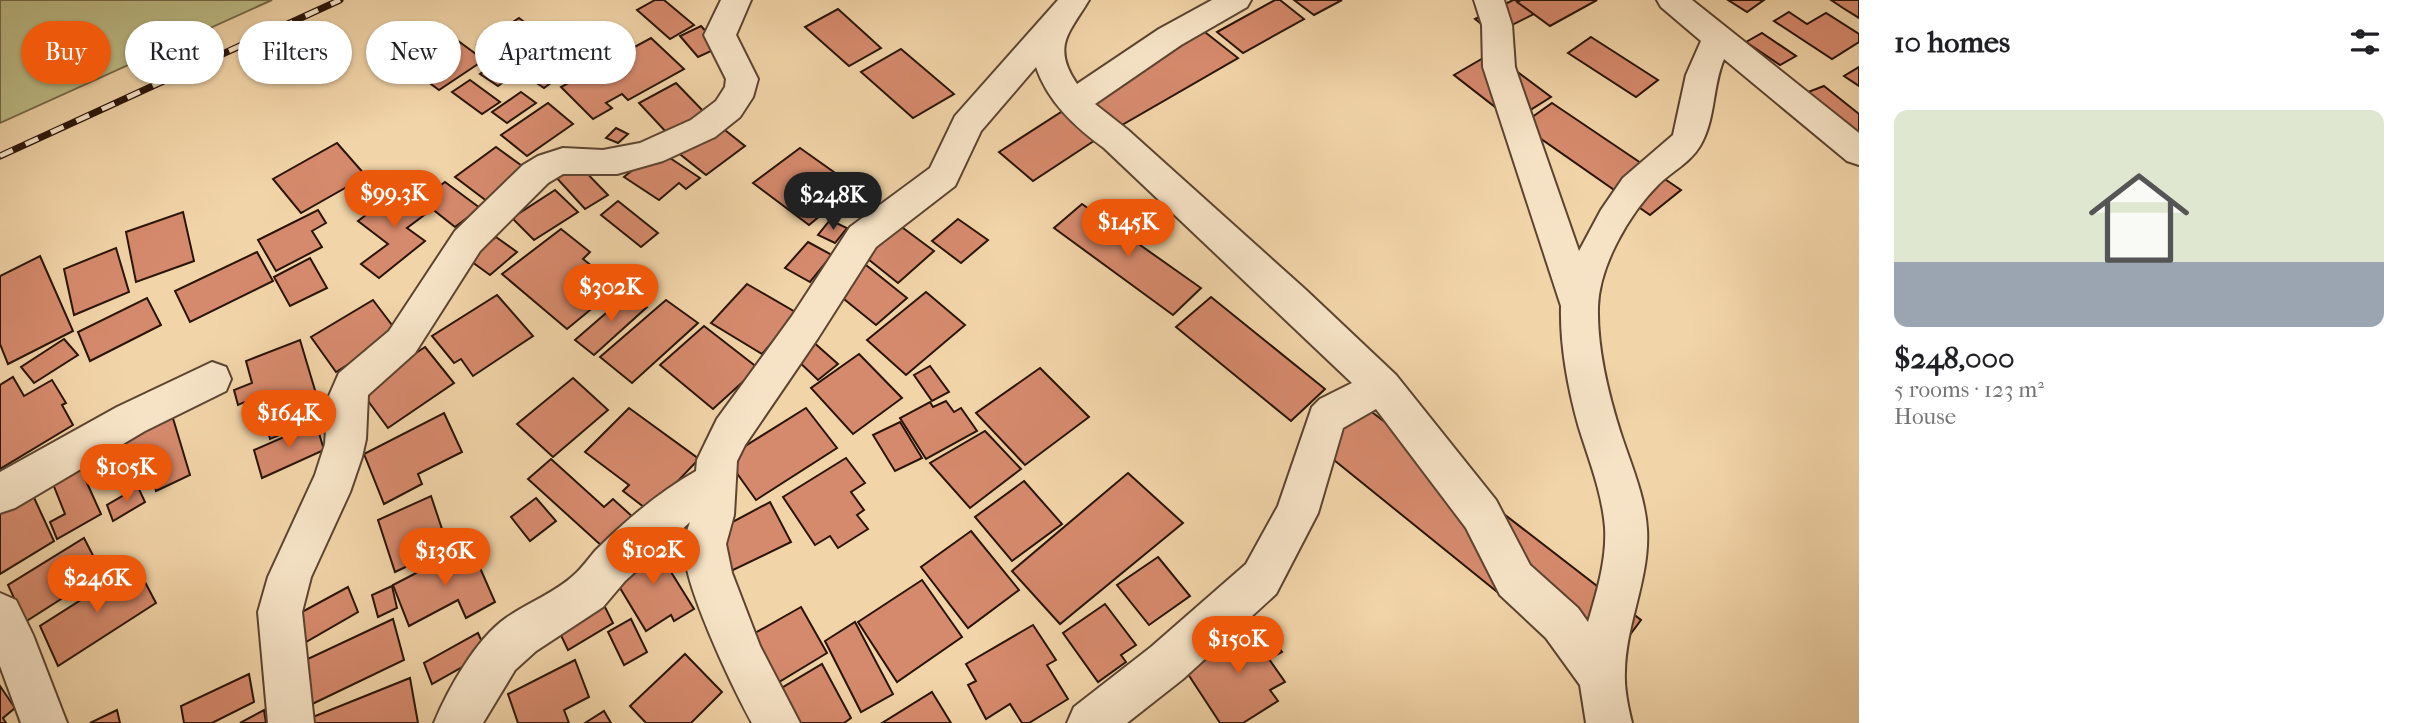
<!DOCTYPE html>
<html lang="en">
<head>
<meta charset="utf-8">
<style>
	:root { --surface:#fff; --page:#f6f6f6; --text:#202124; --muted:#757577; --line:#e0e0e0; --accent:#ea580c }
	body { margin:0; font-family:"IM FELL French Canon",serif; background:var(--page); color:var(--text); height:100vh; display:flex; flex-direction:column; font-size:26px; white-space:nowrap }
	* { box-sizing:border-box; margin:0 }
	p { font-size:23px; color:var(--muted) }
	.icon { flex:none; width:38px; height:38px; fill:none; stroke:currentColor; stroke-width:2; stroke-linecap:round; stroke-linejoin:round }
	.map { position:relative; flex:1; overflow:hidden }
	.details { display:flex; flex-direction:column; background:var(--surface); width:560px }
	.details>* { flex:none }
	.hud { position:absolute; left:21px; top:21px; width:665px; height:63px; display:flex; gap:14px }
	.price { position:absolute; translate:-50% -60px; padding:0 16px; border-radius:24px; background:var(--accent); color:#fff; font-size:23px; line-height:46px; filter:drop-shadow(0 2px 4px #0008) }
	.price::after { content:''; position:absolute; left:50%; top:42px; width:21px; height:16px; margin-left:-10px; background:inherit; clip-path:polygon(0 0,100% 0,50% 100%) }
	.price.selected { background:#222; color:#fff }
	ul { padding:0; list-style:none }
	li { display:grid; align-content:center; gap:14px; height:371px; padding:0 35px }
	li+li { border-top:2px solid var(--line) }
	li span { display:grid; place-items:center; height:217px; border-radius:14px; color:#555 }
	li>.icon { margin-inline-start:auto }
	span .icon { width:126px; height:126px; fill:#fffc; stroke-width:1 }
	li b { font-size:30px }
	h2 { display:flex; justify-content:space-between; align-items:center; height:84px; padding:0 35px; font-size:30px }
	.chip { padding:0 24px; border-radius:32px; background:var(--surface); box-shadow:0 2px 5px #0004; font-size:24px; line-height:63px }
	.chip.selected { background:var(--accent); color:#fff }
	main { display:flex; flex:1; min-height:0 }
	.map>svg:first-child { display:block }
	.green { fill:#bdbc86; stroke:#746848; stroke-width:2 }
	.building { fill:#d68a6d; stroke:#2a1409; stroke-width:2 }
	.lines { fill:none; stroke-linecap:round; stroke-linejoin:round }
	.minor-casing { stroke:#5c4431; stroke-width:4 }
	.minor { fill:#f6e3c6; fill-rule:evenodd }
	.rail-casing { stroke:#2a1409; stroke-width:7 }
	.rail { stroke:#f6e3c6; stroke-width:4.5; stroke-dasharray:14; stroke-linecap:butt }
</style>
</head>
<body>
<main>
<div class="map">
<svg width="1859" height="723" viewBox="0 0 1859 723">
	<rect width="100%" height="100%" fill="#f1d4a8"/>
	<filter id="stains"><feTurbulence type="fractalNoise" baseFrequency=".00286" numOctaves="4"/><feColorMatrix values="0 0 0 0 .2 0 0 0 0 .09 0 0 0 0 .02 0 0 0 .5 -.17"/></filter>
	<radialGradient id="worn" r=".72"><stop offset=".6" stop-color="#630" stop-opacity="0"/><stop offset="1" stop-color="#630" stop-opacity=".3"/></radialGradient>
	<path class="green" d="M 0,0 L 272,0 L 0,123 Z"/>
	<g class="building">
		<path d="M 655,0 L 664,0 L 694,25 L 670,39 L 637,10 Z"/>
		<path d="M 1275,0 L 1280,0 L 1304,19 L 1243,53 L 1217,32 Z"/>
		<path d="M 1294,0 L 1342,0 L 1314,15 Z"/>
		<path d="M 1513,0 L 1526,0 L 1540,11 L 1494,34 L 1475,19 Z"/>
		<path d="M 1521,0 L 1597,0 L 1550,26 L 1517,2 Z"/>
		<path d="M 1728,0 L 1764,0 L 1747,12 Z"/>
		<path d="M 1831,0 L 1859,0 L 1859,18 L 1843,8 Z"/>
		<path d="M 838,9 L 881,48 L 849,66 L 805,27 Z"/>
		<path d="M 1789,12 L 1807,24 L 1826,13 L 1859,34 L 1859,42 L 1832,59 L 1774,21 Z"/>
		<path d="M 519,18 L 541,35 L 500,61 L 477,45 Z"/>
		<path d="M 701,26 L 720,47 L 698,57 L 680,36 Z"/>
		<path d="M 442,29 L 484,60 L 439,90 L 396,58 Z"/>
		<path d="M 1201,29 L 1238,58 L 1115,129 L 1080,97 Z"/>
		<path d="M 1762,33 L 1796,56 L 1780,65 L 1746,42 Z"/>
		<path d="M 1591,37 L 1658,80 L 1636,97 L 1568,53 Z"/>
		<path d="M 651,38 L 684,69 L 628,100 L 622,94 L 606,103 L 612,108 L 593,119 L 561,87 Z"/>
		<path d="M 543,40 L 578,63 L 544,88 L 509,64 Z"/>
		<path d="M 901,49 L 954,94 L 913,118 L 861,72 Z"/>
		<path d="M 1492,53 L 1551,97 L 1513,121 L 1454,75 Z"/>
		<path d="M 491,66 L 509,78 L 498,86 L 480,74 Z"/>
		<path d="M 1859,67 L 1859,86 L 1844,76 Z"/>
		<path d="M 470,80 L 500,102 L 482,114 L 452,92 Z"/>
		<path d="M 676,83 L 705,113 L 667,133 L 639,103 Z"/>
		<path d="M 1824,86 L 1859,114 L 1859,133 L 1808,92 Z"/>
		<path d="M 521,92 L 536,103 L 507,123 L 492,112 Z"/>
		<path d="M 548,103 L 573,124 L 527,156 L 501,135 Z"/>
		<path d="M 1552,103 L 1681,190 L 1650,215 L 1521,125 Z"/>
		<path d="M 1072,105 L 1106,133 L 1033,181 L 999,152 Z"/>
		<path d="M 716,123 L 745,146 L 706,175 L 676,151 Z"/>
		<path d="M 616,128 L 628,134 L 618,143 L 606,138 Z"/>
		<path d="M 337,143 L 366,176 L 301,213 L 273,179 Z"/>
		<path d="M 496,147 L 529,171 L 488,202 L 455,177 Z"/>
		<path d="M 800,148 L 855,187 L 809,225 L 753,183 Z"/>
		<path d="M 658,150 L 700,178 L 686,189 L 679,183 L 659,200 L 624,177 Z"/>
		<path d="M 576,162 L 608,195 L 585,209 L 554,175 Z"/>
		<path d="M 445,182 L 480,208 L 455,227 L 421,200 Z"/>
		<path d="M 401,188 L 431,210 L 407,228 L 425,241 L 379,278 L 361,264 L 388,244 L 358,221 Z"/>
		<path d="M 555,190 L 578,212 L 534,240 L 512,218 Z"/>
		<path d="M 618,201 L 658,233 L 641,247 L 601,215 Z"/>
		<path d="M 1082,204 L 1201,288 L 1173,315 L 1054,228 Z"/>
		<path d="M 318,210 L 326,223 L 312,231 L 322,247 L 276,271 L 258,240 Z"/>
		<path d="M 183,212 L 194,261 L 136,282 L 126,232 Z"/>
		<path d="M 958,219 L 988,240 L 961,263 L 932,241 Z"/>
		<path d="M 830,220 L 847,228 L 835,243 L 818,235 Z"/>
		<path d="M 899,225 L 934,251 L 898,283 L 863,255 Z"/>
		<path d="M 561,229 L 590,252 L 583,259 L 618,287 L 567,329 L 502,274 Z"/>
		<path d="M 496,237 L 517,252 L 490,275 L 468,259 Z"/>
		<path d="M 808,242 L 832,255 L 810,282 L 785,268 Z"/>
		<path d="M 116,248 L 129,292 L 74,315 L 64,269 Z"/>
		<path d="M 257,252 L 273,281 L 190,322 L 175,291 Z"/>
		<path d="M 40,256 L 73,331 L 8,364 L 0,344 L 0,276 Z"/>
		<path d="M 310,258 L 327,288 L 290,306 L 274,277 Z"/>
		<path d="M 866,265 L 907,298 L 876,325 L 834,291 Z"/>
		<path d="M 747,284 L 797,313 L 762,354 L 711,323 Z"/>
		<path d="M 926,292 L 965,325 L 906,375 L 867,340 Z"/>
		<path d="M 628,294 L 647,307 L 594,355 L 575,340 Z"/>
		<path d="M 497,295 L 533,336 L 473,376 L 461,359 L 454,363 L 432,336 Z"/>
		<path d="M 1211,297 L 1325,389 L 1291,421 L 1176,327 Z"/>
		<path d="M 147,298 L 161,325 L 90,361 L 78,332 Z"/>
		<path d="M 373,300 L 398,333 L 336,372 L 311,337 Z"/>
		<path d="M 666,300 L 698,323 L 632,383 L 600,357 Z"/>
		<path d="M 704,326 L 758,368 L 713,409 L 660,365 Z"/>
		<path d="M 64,339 L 78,355 L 34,383 L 21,367 Z"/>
		<path d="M 300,340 L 323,417 L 270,439 L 259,396 L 238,405 L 234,390 L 252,383 L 246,361 Z"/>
		<path d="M 811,340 L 838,364 L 818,380 L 792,355 Z"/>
		<path d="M 425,347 L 454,383 L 388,428 L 360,390 Z"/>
		<path d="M 859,354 L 902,398 L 853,434 L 811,388 Z"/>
		<path d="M 930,366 L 949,392 L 932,401 L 914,375 Z"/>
		<path d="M 1040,368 L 1089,417 L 1025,465 L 976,413 Z"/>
		<path d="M 13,377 L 24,396 L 52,380 L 66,403 L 62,405 L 73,425 L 0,469 L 0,385 Z"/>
		<path d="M 573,378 L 608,410 L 553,457 L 517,424 Z"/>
		<path d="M 1346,392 L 1641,620 L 1600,675 L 1303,435 Z"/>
		<path d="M 946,401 L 954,412 L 961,408 L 977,431 L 926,459 L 900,418 L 930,402 L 933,407 Z"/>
		<path d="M 629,408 L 699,459 L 649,511 L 623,491 L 629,485 L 585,452 Z"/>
		<path d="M 806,408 L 837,448 L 756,500 L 726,458 Z"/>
		<path d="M 444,413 L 462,452 L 418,474 L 422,484 L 384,504 L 364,454 Z"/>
		<path d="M 172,415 L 190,475 L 156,491 L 151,470 L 117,486 L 107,445 Z"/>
		<path d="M 900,422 L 922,458 L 895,471 L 873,435 Z"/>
		<path d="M 316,423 L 324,450 L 262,478 L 254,450 Z"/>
		<path d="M 985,431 L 1021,469 L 970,508 L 930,463 Z"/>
		<path d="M 846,458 L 865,483 L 851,492 L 864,510 L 857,515 L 868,529 L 838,548 L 830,536 L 815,545 L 783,497 Z"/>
		<path d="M 551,459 L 604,507 L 613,499 L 635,519 L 604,548 L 528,479 Z"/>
		<path d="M 78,463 L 101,514 L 57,539 L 50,522 L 65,514 L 51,479 Z"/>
		<path d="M 1128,473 L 1183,523 L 1060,624 L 1012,571 Z"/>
		<path d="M 1024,481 L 1062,524 L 1012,561 L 975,517 Z"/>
		<path d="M 138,487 L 145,502 L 113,521 L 107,505 Z"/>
		<path d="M 30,489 L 54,541 L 0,574 L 0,506 Z"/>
		<path d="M 431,496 L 448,547 L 395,572 L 378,520 Z"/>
		<path d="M 536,498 L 556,521 L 530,541 L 511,517 Z"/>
		<path d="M 770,502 L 791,542 L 729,572 L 710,534 Z"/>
		<path d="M 971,531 L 1019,590 L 968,628 L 921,567 Z"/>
		<path d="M 84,538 L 102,573 L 25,622 L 8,585 Z"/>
		<path d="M 666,542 L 681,565 L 671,572 L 694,609 L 674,621 L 671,615 L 646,631 L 611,573 Z"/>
		<path d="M 470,545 L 495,602 L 466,618 L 458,600 L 409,626 L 393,585 Z"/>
		<path d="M 1158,557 L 1190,596 L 1149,625 L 1117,585 Z"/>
		<path d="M 136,565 L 156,603 L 58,666 L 40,626 Z"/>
		<path d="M 922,580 L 962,637 L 897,682 L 858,622 Z"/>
		<path d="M 392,586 L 397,608 L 378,617 L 372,595 Z"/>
		<path d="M 348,587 L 358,612 L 299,646 L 289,619 Z"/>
		<path d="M 602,601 L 613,623 L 568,650 L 557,627 Z"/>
		<path d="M 1105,604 L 1136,645 L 1121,655 L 1126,662 L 1098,682 L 1063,633 Z"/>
		<path d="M 801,607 L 827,653 L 774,685 L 748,637 Z"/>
		<path d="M 393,619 L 404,660 L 306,707 L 297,664 Z"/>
		<path d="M 631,619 L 647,652 L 624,665 L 608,632 Z"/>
		<path d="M 855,622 L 893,694 L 861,712 L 825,641 Z"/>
		<path d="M 1033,625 L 1056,660 L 1047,665 L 1068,699 L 1029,723 L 1022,723 L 1010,704 L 986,719 L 968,685 L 976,681 L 966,664 Z"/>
		<path d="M 1232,628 L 1243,644 L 1267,631 L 1282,652 L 1269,659 L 1285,682 L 1270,690 L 1278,701 L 1243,723 L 1220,723 L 1186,671 L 1210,656 L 1203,645 Z"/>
		<path d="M 478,633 L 487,653 L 432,684 L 424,663 Z"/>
		<path d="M 685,654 L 722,692 L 691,723 L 646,723 L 630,706 Z"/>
		<path d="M 575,660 L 589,697 L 564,710 L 569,723 L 518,723 L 508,694 Z"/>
		<path d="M 822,664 L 851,718 L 844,723 L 791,723 L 775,692 Z"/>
		<path d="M 249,674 L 254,702 L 212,723 L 184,723 L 181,706 Z"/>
		<path d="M 410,678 L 418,723 L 298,723 Z"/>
		<path d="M 0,686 L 15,708 L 3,718 L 6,723 L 0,723 Z"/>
		<path d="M 932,692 L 951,723 L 882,723 Z"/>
		<path d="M 117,710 L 120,723 L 90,723 Z"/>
		<path d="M 264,710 L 266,723 L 240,723 Z"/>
		<path d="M 604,711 L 611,723 L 585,723 Z"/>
	</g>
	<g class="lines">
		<defs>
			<g id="minor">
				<path d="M 721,0 L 751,0 L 736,35 L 758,79 L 753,97 L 740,117 L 715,137 L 663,161 L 617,174 L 563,174 L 548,183 L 480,251 L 415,353 L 368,395 L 366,439 L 362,457 L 350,492 L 311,577 L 302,612 L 314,723 L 268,723 L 258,612 L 268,577 L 315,475 L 325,444 L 328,398 L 339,373 L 389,331 L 455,231 L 523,165 L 538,156 L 563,148 L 603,150 L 640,143 L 691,120 L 716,101 L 725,87 L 726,79 L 704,35 Z"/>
				<path d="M 1058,0 L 1089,0 C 1070,32 1051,46 1077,84 L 1159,29 L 1212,0 L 1251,0 L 1247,7 L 1181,45 L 1095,104 L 1128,130 L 1306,290 L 1396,375 L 1496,500 L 1530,565 L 1578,608 L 1588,622 C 1597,591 1607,559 1605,527 C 1602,492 1589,460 1579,428 C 1568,389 1560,346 1561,306 L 1483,67 L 1482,25 L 1474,0 L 1504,0 L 1512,25 L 1515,67 L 1579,251 L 1601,210 L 1623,178 L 1673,135 L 1686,75 L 1701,41 L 1661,7 L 1657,0 L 1692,0 L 1859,133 L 1859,165 L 1847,161 L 1724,59 C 1712,87 1716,119 1700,146 C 1690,163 1672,171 1658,185 C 1629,214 1599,266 1598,307 C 1597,350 1609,397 1622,437 C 1632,467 1645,497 1647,529 C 1650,578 1626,623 1625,671 C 1624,689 1628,706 1632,723 L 1586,723 L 1580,685 L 1546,638 L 1500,595 L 1466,528 L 1376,409 L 1343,428 L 1318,513 L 1276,594 L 1183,679 L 1127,723 L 1067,723 L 1074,707 L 1151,647 L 1246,564 L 1278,506 L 1312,407 L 1320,399 L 1352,383 L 1104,148 C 1075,127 1048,102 1036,67 L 981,131 L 955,186 L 876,247 L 818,338 L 745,445 L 737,461 L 734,515 L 726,544 L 732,573 L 760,646 L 800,723 L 752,723 C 733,688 680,579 684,543 C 685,536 688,528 690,522 L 625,581 L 603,607 L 536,651 L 515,670 L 483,723 L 434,723 C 448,689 476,639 506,618 C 527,603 555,593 574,575 C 582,568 588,559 595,551 C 625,521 659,492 696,471 L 697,460 L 717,419 L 792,316 L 850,227 L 930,168 L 955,116 Z"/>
				<path d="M 212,362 L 226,367 L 231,379 L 226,391 L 145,431 L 15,508 L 0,513 L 0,472 L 117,407 Z"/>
				<path d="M 0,593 L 16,600 L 33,635 L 67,723 L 21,723 L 0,666 Z"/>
			</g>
		</defs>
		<use href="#minor" class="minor-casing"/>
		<use href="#minor" class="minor"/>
		<defs>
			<path id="rail" d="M 0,156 L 340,0"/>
		</defs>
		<use href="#rail" class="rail-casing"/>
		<use href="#rail" class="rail"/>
	</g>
	<rect width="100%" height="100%" filter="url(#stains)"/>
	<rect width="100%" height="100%" fill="url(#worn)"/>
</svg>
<b class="price" style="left:394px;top:230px">$99.3K</b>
<b class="price selected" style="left:833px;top:232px">$248K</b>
<b class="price" style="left:1128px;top:259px">$145K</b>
<b class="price" style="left:611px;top:324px">$302K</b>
<b class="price" style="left:289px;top:450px">$164K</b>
<b class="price" style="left:126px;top:504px">$105K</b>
<b class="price" style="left:653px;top:587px">$102K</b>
<b class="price" style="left:445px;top:588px">$136K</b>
<b class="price" style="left:97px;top:615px">$246K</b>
<b class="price" style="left:1238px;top:676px">$150K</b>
<div class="hud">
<a class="chip selected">Buy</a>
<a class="chip">Rent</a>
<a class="chip">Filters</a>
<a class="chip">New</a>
<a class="chip">Apartment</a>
</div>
</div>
<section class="details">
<h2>10 homes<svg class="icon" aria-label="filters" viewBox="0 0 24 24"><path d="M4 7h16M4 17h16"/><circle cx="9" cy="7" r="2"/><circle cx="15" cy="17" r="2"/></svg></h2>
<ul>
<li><span style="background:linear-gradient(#dfe7d0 70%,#9aa5b1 0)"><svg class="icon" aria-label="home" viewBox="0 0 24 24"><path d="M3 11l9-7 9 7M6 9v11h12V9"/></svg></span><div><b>$248,000</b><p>5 rooms · 123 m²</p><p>House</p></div></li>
</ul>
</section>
</main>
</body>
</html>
